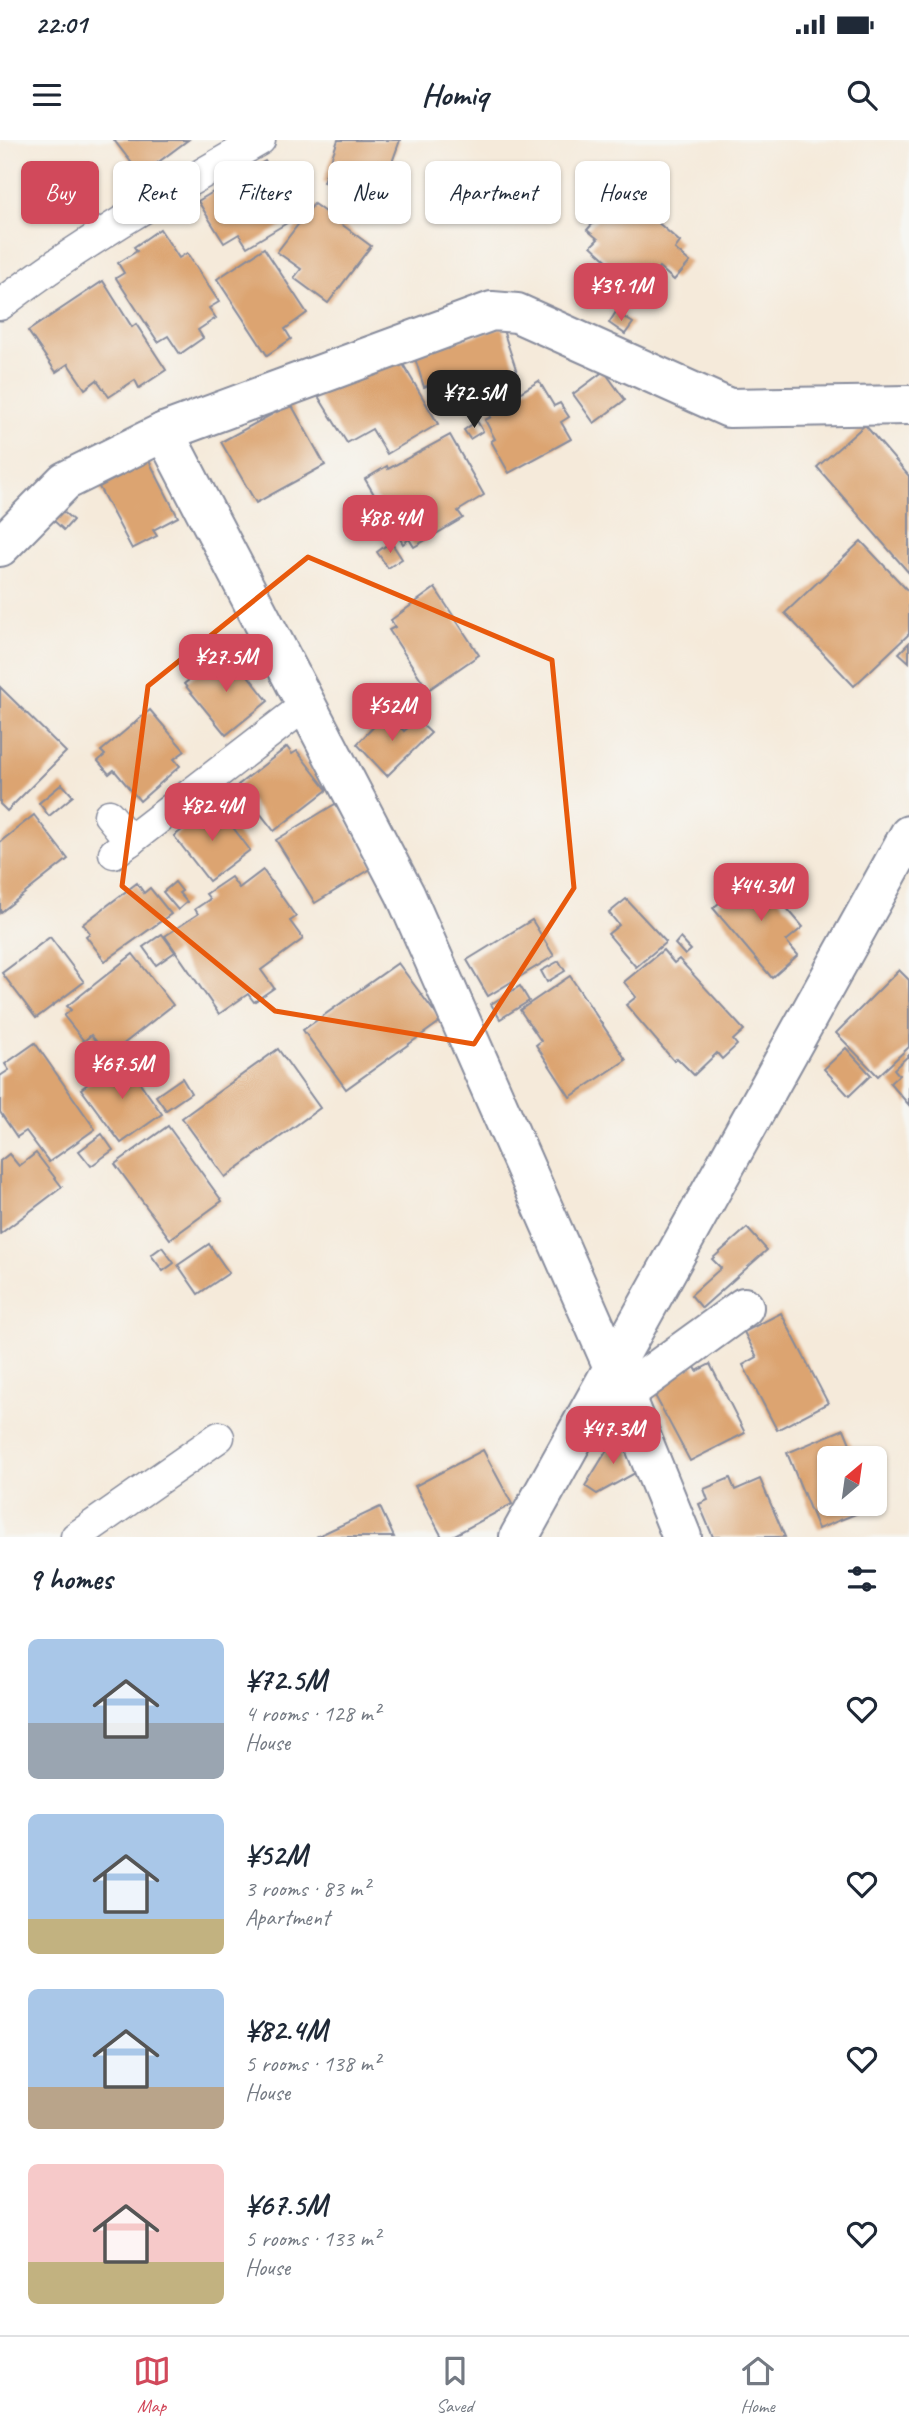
<!DOCTYPE html>
<html lang="en">
<head>
<meta charset="utf-8">
<style>
	:root { --surface:#fff; --page:#f2f2f3; --text:#1f2937; --muted:#747a83; --line:#e0e1e3; --accent:#d1495b }
	body { margin:0; font-family:Caveat,sans-serif; background:var(--page); color:var(--text); height:100vh; display:flex; flex-direction:column; font-size:26px; white-space:nowrap }
	* { box-sizing:border-box; margin:0 }
	p { font-size:23px; color:var(--muted) }
	.icon { flex:none; width:38px; height:38px; fill:none; stroke:currentColor; stroke-width:2; stroke-linecap:round; stroke-linejoin:round }
	.map { position:relative; height:1397px; overflow:hidden }
	.side { display:flex; flex-direction:column; background:var(--surface); flex:1 }
	.side>* { flex:none }
	.hud { position:absolute; left:21px; top:21px; width:868px; height:63px; display:flex; gap:14px }
	.needle { width:46px; rotate:29deg }
	.fabs { position:absolute; left:817px; top:1306px; display:grid; gap:14px }
	.fabs a { display:grid; place-items:center; width:70px; height:70px; border-radius:10px; background:var(--surface); box-shadow:0 2px 5px #0004; font-size:35px }
	.price { position:absolute; translate:-50% -60px; padding:0 16px; border-radius:14px; background:var(--accent); color:#fff; font-size:23px; line-height:46px; filter:drop-shadow(0 2px 4px #0008) }
	.price::after { content:''; position:absolute; left:50%; top:42px; width:21px; height:16px; margin-left:-10px; background:inherit; clip-path:polygon(0 0,100% 0,50% 100%) }
	.price.on { background:#222; color:#fff }
	ul { padding:0; list-style:none }
	li { display:flex; align-items:center; gap:21px; height:175px; padding:0 28px }
	li span { display:grid; place-items:center; flex:none; width:196px; height:140px; border-radius:10px; color:#555 }
	li>.icon { margin-inline-start:auto }
	span .icon { width:84px; height:84px; fill:#fffc; stroke-width:1 }
	li b { font-size:30px }
	h2 { display:flex; justify-content:space-between; align-items:center; height:84px; padding:0 28px; font-size:30px }
	.tag { padding:0 24px; border-radius:10px; background:var(--surface); box-shadow:0 2px 5px #0004; font-size:24px; line-height:63px }
	.tag.on { background:var(--accent); color:#fff }
	.status { display:flex; justify-content:space-between; align-items:center; height:49px; padding:0 35px; background:var(--surface); direction:ltr }
	.status svg { height:19px; fill:currentColor }
	header { display:flex; justify-content:space-between; align-items:center; height:91px; padding:0 28px; background:var(--surface); font-size:32px; font-weight:800 }
	.menu { display:flex; justify-content:space-around; align-items:center; height:98px; border-top:2px solid var(--line); background:var(--surface); font-size:19px; color:var(--muted) }
	.menu a { display:grid; justify-items:center; gap:4px }
	.menu .on { color:var(--accent) }
	.map>svg:first-child { display:block }
	.building { fill:#dca471 }
	.lines { fill:none; stroke-linecap:round; stroke-linejoin:round }
	.lane-casing { stroke:#888c9c; stroke-width:33 }
	.street-casing { stroke:#888c9c; stroke-width:42 }
	.lane { stroke:#fff; stroke-width:30 }
	.street { stroke:#fff; stroke-width:38 }
	.marked { fill:none; stroke:#e8590c; stroke-width:5; stroke-linejoin:round }
</style>
</head>
<body>
<div class="status"><b>22:01</b><svg viewBox="0 0 49 12"><path d="M0 12V9h3v3zM5 12V6h3v6zM10 12V3h3v9zM15 12V0h3v12zM26 1h20v11H26zM47 4h2v5h-2z"/></svg></div>
<header><svg class="icon" aria-label="menu" viewBox="0 0 24 24"><path d="M4 6h16M4 12h16M4 18h16"/></svg>Homiq<svg class="icon" aria-label="search" viewBox="0 0 24 24"><circle cx="10" cy="10" r="6"/><path d="M15 15l6 6"/></svg></header>
<div class="map">
<svg width="909" height="1397" viewBox="0 0 909 1397">
	<rect width="100%" height="100%" fill="#f6f6f2"/>
	<filter id="ink" filterUnits="userSpaceOnUse"><feTurbulence type="fractalNoise" baseFrequency=".0143" numOctaves="2"/><feDisplacementMap in="SourceGraphic" scale="14" xChannelSelector="R" yChannelSelector="G"/><feConvolveMatrix kernelMatrix="1 2 1 2 8 2 1 2 1" color-interpolation-filters="sRGB"/></filter>
	<filter id="wash" filterUnits="userSpaceOnUse"><feTurbulence type="fractalNoise" baseFrequency=".00686" numOctaves="4" result="noise"/><feDisplacementMap in="SourceGraphic" scale="28" xChannelSelector="R" yChannelSelector="G"/><feGaussianBlur stdDeviation="1.57" result="paint"/><feColorMatrix in="noise" values="0 0 0 0 0 0 0 0 0 0 0 0 0 0 0 0 0 1.4 0 .05"/><feComposite in="paint" operator="in"/></filter>
	<g filter="url(#wash)">
		<rect width="100%" height="100%" fill="#f5eada"/>
		<g id="blocks">
			<g class="building">
				<path d="M 114,0 L 188,0 L 141,35 Z"/>
				<path d="M 338,0 L 400,0 L 389,31 L 401,36 L 390,67 L 323,42 Z"/>
				<path d="M 265,21 L 279,43 L 272,47 L 292,80 L 247,107 L 239,94 L 224,103 L 198,61 Z"/>
				<path d="M 622,51 L 680,102 L 675,109 L 690,122 L 674,140 L 659,127 L 648,141 L 638,134 L 631,142 L 591,106 L 598,99 L 587,90 Z"/>
				<path d="M 314,64 L 371,106 L 328,163 L 294,138 L 301,129 L 277,112 Z"/>
				<path d="M 160,89 L 179,118 L 187,113 L 219,162 L 209,168 L 216,178 L 198,190 L 203,198 L 180,214 L 168,196 L 158,202 L 116,138 L 124,133 L 118,123 L 137,111 L 134,107 Z"/>
				<path d="M 264,108 L 307,173 L 285,189 L 291,199 L 267,215 L 217,139 Z"/>
				<path d="M 103,141 L 132,187 L 136,184 L 166,230 L 139,248 L 135,240 L 109,257 L 97,240 L 85,249 L 68,224 L 56,232 L 28,191 Z"/>
				<path d="M 616,172 L 633,183 L 625,194 L 609,183 Z"/>
				<path d="M 502,187 L 519,238 L 470,254 L 469,250 L 438,260 L 433,244 L 424,247 L 414,215 Z"/>
				<path d="M 400,219 L 438,284 L 387,314 L 372,289 L 347,303 L 318,256 L 346,239 Z"/>
				<path d="M 604,231 L 625,260 L 594,283 L 573,254 Z"/>
				<path d="M 539,241 L 554,266 L 560,263 L 569,277 L 561,282 L 571,299 L 509,333 L 491,301 L 495,299 L 485,280 L 491,277 L 488,272 Z"/>
				<path d="M 291,264 L 325,325 L 256,363 L 221,302 Z"/>
				<path d="M 477,281 L 483,291 L 470,299 L 464,290 Z"/>
				<path d="M 865,285 L 909,336 L 909,433 L 817,327 Z"/>
				<path d="M 450,295 L 484,355 L 458,371 L 463,378 L 414,407 L 409,399 L 403,404 L 365,339 L 387,326 L 388,329 Z"/>
				<path d="M 149,321 L 178,377 L 153,390 L 157,396 L 132,409 L 99,347 Z"/>
				<path d="M 61,370 L 73,380 L 64,390 L 53,380 Z"/>
				<path d="M 861,401 L 909,452 L 909,494 L 854,546 L 785,473 Z"/>
				<path d="M 391,402 L 402,419 L 388,428 L 377,412 Z"/>
				<path d="M 435,448 L 479,515 L 428,550 L 389,490 L 395,487 L 391,480 Z"/>
				<path d="M 909,503 L 909,522 L 899,513 Z"/>
				<path d="M 234,518 L 268,561 L 226,595 L 184,544 L 215,519 L 223,528 Z"/>
				<path d="M 0,547 L 66,612 L 7,671 L 0,664 Z"/>
				<path d="M 150,570 L 185,611 L 174,619 L 180,626 L 140,661 L 114,630 L 109,634 L 98,621 L 105,615 L 101,611 Z"/>
				<path d="M 387,573 L 404,591 L 417,580 L 431,593 L 387,636 L 357,604 Z"/>
				<path d="M 287,607 L 292,614 L 297,611 L 327,650 L 274,691 L 238,645 Z"/>
				<path d="M 62,644 L 73,656 L 49,676 L 39,663 Z"/>
				<path d="M 335,664 L 374,727 L 315,763 L 276,700 Z"/>
				<path d="M 216,665 L 250,710 L 209,741 L 174,696 Z"/>
				<path d="M 34,675 L 68,719 L 0,773 L 0,702 Z"/>
				<path d="M 263,730 L 296,777 L 290,781 L 303,799 L 261,830 L 274,848 L 254,862 L 248,854 L 219,874 L 165,796 L 198,774 L 195,769 L 210,759 L 206,754 L 231,737 L 239,748 Z"/>
				<path d="M 756,732 L 803,787 L 786,801 L 798,815 L 772,838 L 713,768 Z"/>
				<path d="M 175,742 L 182,751 L 179,753 L 187,762 L 178,770 L 163,752 Z"/>
				<path d="M 137,743 L 144,753 L 150,748 L 171,774 L 105,821 L 86,796 L 90,793 L 83,784 Z"/>
				<path d="M 626,759 L 666,802 L 636,827 L 608,794 L 619,785 L 609,773 Z"/>
				<path d="M 532,780 L 554,816 L 488,856 L 467,820 Z"/>
				<path d="M 162,794 L 175,812 L 156,825 L 143,807 Z"/>
				<path d="M 50,797 L 84,842 L 36,878 L 2,833 Z"/>
				<path d="M 680,798 L 691,810 L 685,815 L 675,804 Z"/>
				<path d="M 663,810 L 674,823 L 679,819 L 744,890 L 733,900 L 737,905 L 722,919 L 717,913 L 694,935 L 677,918 L 674,921 L 626,865 L 636,857 L 624,842 Z"/>
				<path d="M 133,814 L 173,865 L 108,916 L 91,895 L 84,901 L 64,876 L 71,870 L 67,866 Z"/>
				<path d="M 559,821 L 565,831 L 547,842 L 541,831 Z"/>
				<path d="M 398,823 L 441,881 L 346,949 L 303,890 Z"/>
				<path d="M 899,830 L 909,840 L 909,907 L 878,936 L 836,893 Z"/>
				<path d="M 570,836 L 626,920 L 570,957 L 536,905 L 541,901 L 520,870 Z"/>
				<path d="M 520,846 L 529,861 L 500,879 L 491,864 Z"/>
				<path d="M 35,903 L 95,989 L 49,1022 L 26,991 L 17,997 L 0,972 L 0,936 L 9,930 L 5,924 Z"/>
				<path d="M 846,908 L 871,935 L 849,956 L 824,929 Z"/>
				<path d="M 278,909 L 320,968 L 225,1037 L 182,978 Z"/>
				<path d="M 909,915 L 909,965 L 890,943 L 899,935 L 894,929 Z"/>
				<path d="M 123,919 L 162,974 L 121,1003 L 81,949 Z"/>
				<path d="M 182,938 L 191,953 L 166,970 L 156,956 Z"/>
				<path d="M 168,986 L 222,1061 L 170,1099 L 115,1024 Z"/>
				<path d="M 102,994 L 113,1010 L 91,1026 L 79,1011 Z"/>
				<path d="M 36,1013 L 62,1047 L 0,1094 L 0,1021 L 9,1014 L 19,1026 Z"/>
				<path d="M 747,1088 L 767,1110 L 702,1168 L 691,1155 L 721,1128 L 712,1119 Z"/>
				<path d="M 209,1104 L 229,1133 L 198,1154 L 178,1125 Z"/>
				<path d="M 162,1107 L 174,1123 L 163,1131 L 151,1115 Z"/>
				<path d="M 781,1173 L 828,1263 L 777,1290 L 743,1225 L 757,1217 L 744,1192 Z"/>
				<path d="M 710,1224 L 745,1293 L 690,1321 L 651,1248 L 694,1225 L 697,1231 Z"/>
				<path d="M 620,1289 L 637,1332 L 597,1354 L 585,1346 Z"/>
				<path d="M 844,1289 L 856,1318 L 830,1318 L 830,1363 L 875,1363 L 876,1366 L 818,1389 L 787,1313 Z"/>
				<path d="M 483,1310 L 512,1364 L 451,1397 L 442,1397 L 415,1346 Z"/>
				<path d="M 730,1338 L 735,1350 L 760,1339 L 785,1397 L 713,1397 L 699,1364 L 708,1360 L 704,1349 Z"/>
				<path d="M 380,1367 L 394,1397 L 316,1397 Z"/>
			</g>
		</g>
	</g>
	<g filter="url(#ink)">
		<use href="#blocks" fill-opacity="0" stroke="#888c9c" stroke-width="2"/>
		<g class="lines">
			<defs>
				<g id="lane">
					<path d="M 0,165 C 81,102 171,52 260,0"/>
					<path d="M 109,675 L 130,701"/>
					<path d="M 114,713 L 307,564"/>
					<path d="M 76,1397 L 219,1297"/>
				</g>
				<g id="street">
					<path d="M 164,292 L 405,754 L 613,1227 L 682,1397"/>
					<path d="M 0,407 L 65,341 L 164,292 L 492,171 L 517,173 L 729,268 L 909,265"/>
					<path d="M 624,1254 L 744,1167"/>
					<path d="M 519,1397 L 909,695"/>
				</g>
			</defs>
			<use href="#lane" class="lane-casing"/>
			<use href="#street" class="street-casing"/>
			<use href="#lane" class="lane"/>
			<use href="#street" class="street"/>
		</g>
	</g>
	<path class="marked" d="M 308,417 L 552,520 L 574,748 L 474,904 L 275,871 L 122,746 L 148,546 Z"/>
</svg>
<div class="fabs">
<a><svg class="needle" viewBox="-14 -14 28 28"><path d="M0-13l5 13h-10z" fill="#e53935"/><path d="M0 13l5-13h-10z" fill="#747a83"/></svg></a>
</div>
<b class="price" style="left:621px;top:183px">¥39.1M</b>
<b class="price on" style="left:474px;top:290px">¥72.5M</b>
<b class="price" style="left:390px;top:415px">¥88.4M</b>
<b class="price" style="left:226px;top:554px">¥27.5M</b>
<b class="price" style="left:392px;top:603px">¥52M</b>
<b class="price" style="left:212px;top:703px">¥82.4M</b>
<b class="price" style="left:761px;top:783px">¥44.3M</b>
<b class="price" style="left:122px;top:961px">¥67.5M</b>
<b class="price" style="left:613px;top:1326px">¥47.3M</b>
<div class="hud">
<a class="tag on">Buy</a>
<a class="tag">Rent</a>
<a class="tag">Filters</a>
<a class="tag">New</a>
<a class="tag">Apartment</a>
<a class="tag">House</a>
</div>
</div>
<section class="side">
<h2>9 homes<svg class="icon" aria-label="filters" viewBox="0 0 24 24"><path d="M4 7h16M4 17h16"/><circle cx="9" cy="7" r="2"/><circle cx="15" cy="17" r="2"/></svg></h2>
<ul>
<li><span style="background:linear-gradient(#a9c7e8 60%,#9aa5b1 0)"><svg class="icon" aria-label="home" viewBox="0 0 24 24"><path d="M3 11l9-7 9 7M6 9v11h12V9"/></svg></span><div><b>¥72.5M</b><p>4 rooms · 128 m²</p><p>House</p></div><svg class="icon" aria-label="heart" viewBox="0 0 24 24"><path d="M12 20l-8-8c-3-5 5-10 8-4 3-6 11-1 8 4z"/></svg></li>
<li><span style="background:linear-gradient(#a9c7e8 75%,#c2b280 0)"><svg class="icon" aria-label="home" viewBox="0 0 24 24"><path d="M3 11l9-7 9 7M6 9v11h12V9"/></svg></span><div><b>¥52M</b><p>3 rooms · 83 m²</p><p>Apartment</p></div><svg class="icon" aria-label="heart" viewBox="0 0 24 24"><path d="M12 20l-8-8c-3-5 5-10 8-4 3-6 11-1 8 4z"/></svg></li>
<li><span style="background:linear-gradient(#a9c7e8 70%,#b9a48a 0)"><svg class="icon" aria-label="home" viewBox="0 0 24 24"><path d="M3 11l9-7 9 7M6 9v11h12V9"/></svg></span><div><b>¥82.4M</b><p>5 rooms · 138 m²</p><p>House</p></div><svg class="icon" aria-label="heart" viewBox="0 0 24 24"><path d="M12 20l-8-8c-3-5 5-10 8-4 3-6 11-1 8 4z"/></svg></li>
<li><span style="background:linear-gradient(#f6c9c9 70%,#c2b280 0)"><svg class="icon" aria-label="home" viewBox="0 0 24 24"><path d="M3 11l9-7 9 7M6 9v11h12V9"/></svg></span><div><b>¥67.5M</b><p>5 rooms · 133 m²</p><p>House</p></div><svg class="icon" aria-label="heart" viewBox="0 0 24 24"><path d="M12 20l-8-8c-3-5 5-10 8-4 3-6 11-1 8 4z"/></svg></li>
</ul>
</section>
<nav class="menu">
<a class="on"><svg class="icon" aria-label="map" viewBox="0 0 24 24"><path d="M3 6l6-2 6 2 6-2v14l-6 2-6-2-6 2zM9 4v14M15 6v14"/></svg>Map</a>
<a><svg class="icon" aria-label="saved" viewBox="0 0 24 24"><path d="M7 4h10v16l-5-4-5 4z"/></svg>Saved</a>
<a><svg class="icon" aria-label="home" viewBox="0 0 24 24"><path d="M3 11l9-7 9 7M6 9v11h12V9"/></svg>Home</a>
</nav>
</body>
</html>
